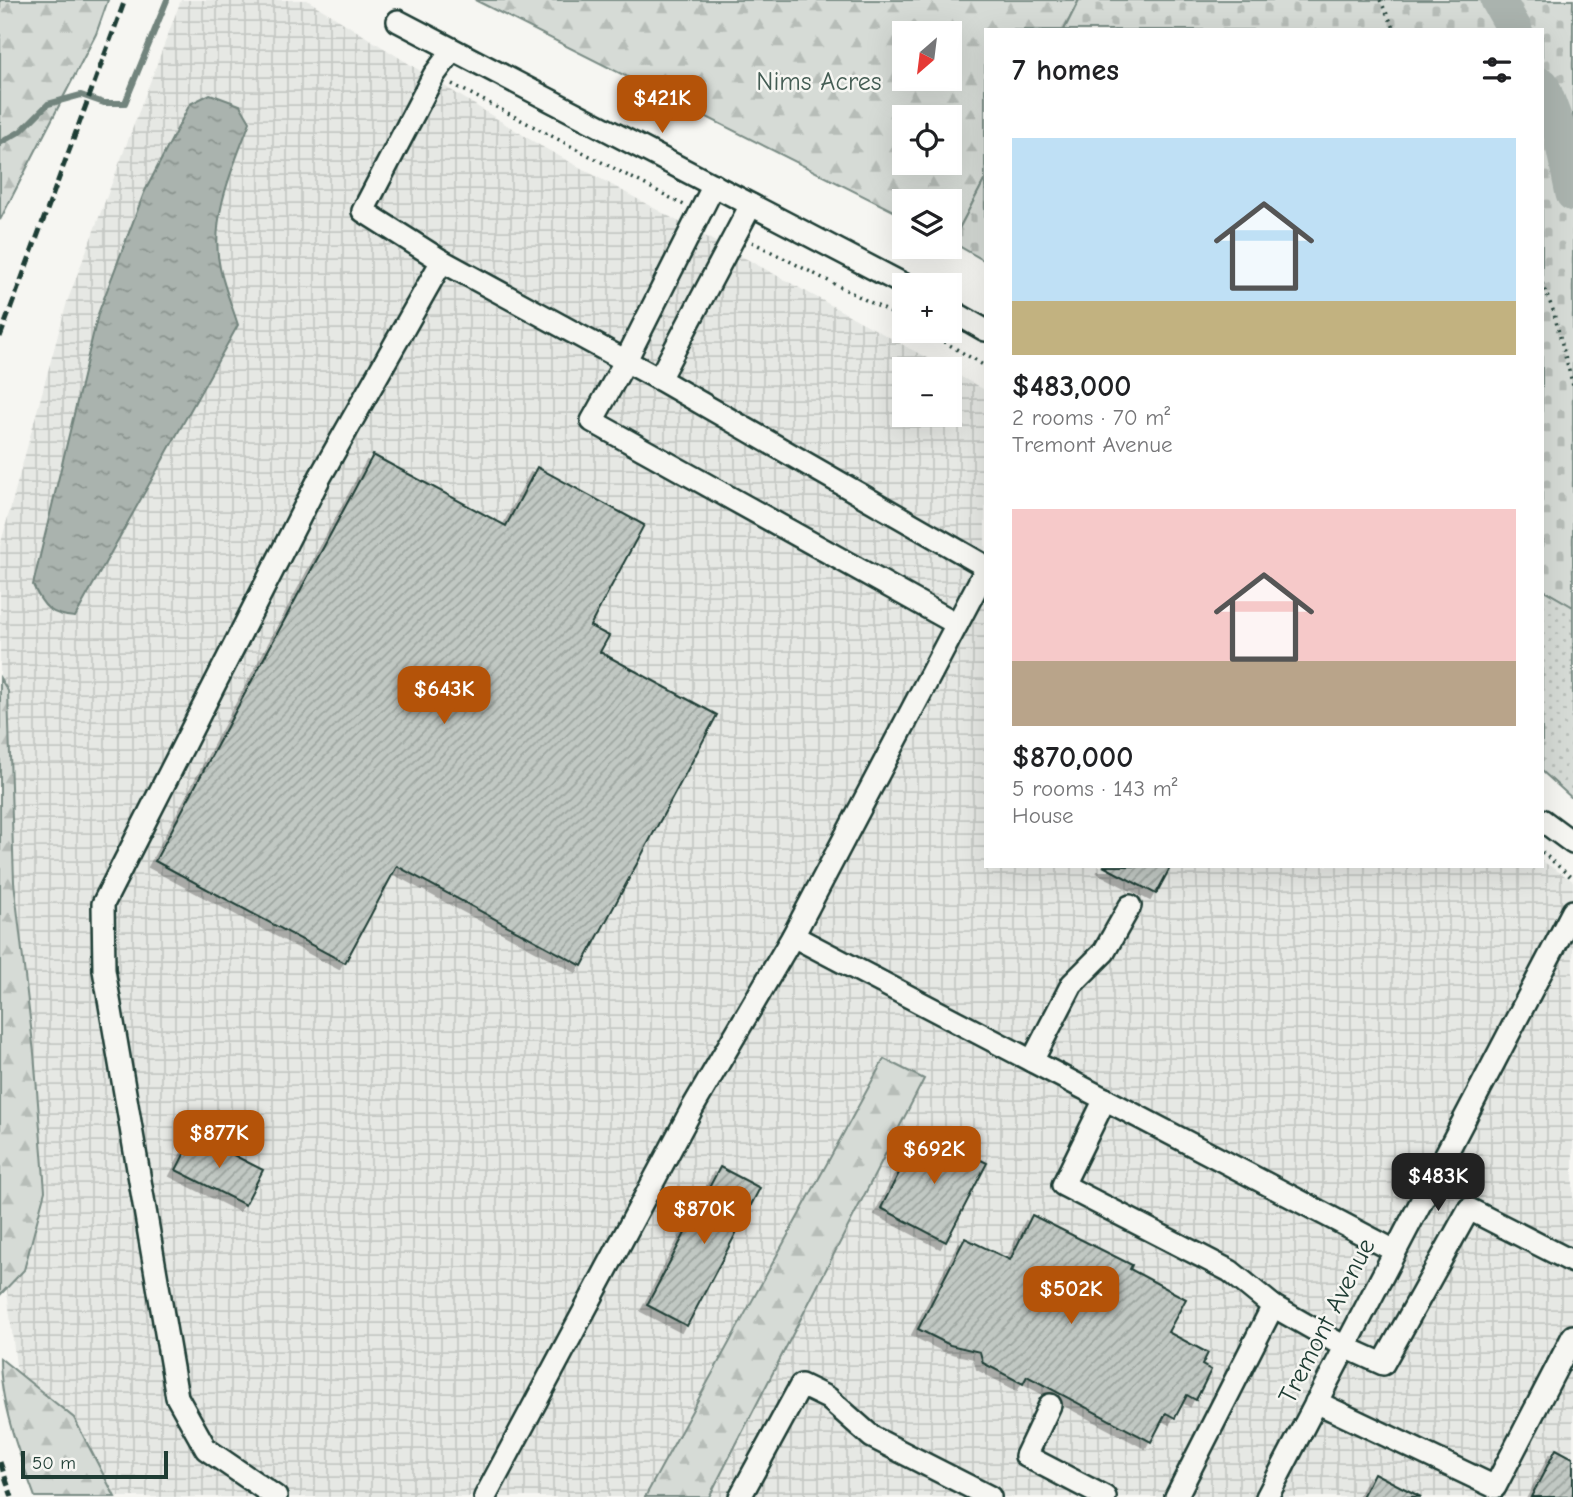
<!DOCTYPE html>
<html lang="en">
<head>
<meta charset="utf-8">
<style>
	:root { --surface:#fff; --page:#f2f2f2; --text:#202124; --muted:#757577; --accent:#b45309 }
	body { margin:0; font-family:"Comic Neue",sans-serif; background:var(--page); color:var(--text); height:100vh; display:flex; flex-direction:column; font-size:26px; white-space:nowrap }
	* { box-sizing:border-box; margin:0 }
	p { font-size:23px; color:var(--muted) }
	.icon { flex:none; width:38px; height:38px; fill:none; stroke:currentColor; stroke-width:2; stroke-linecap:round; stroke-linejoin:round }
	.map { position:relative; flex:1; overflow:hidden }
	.side { position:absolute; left:984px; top:28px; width:560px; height:840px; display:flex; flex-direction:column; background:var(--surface); border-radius:0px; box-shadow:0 7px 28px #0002 }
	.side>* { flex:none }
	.needle { width:46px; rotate:208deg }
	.buttons { position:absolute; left:892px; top:21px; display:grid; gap:14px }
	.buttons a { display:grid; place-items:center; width:70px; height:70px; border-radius:0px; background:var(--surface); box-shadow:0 7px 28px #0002; font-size:35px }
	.scale { position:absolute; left:21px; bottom:18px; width:147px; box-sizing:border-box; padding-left:7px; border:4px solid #1f3d34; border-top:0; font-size:19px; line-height:24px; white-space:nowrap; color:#1f3d34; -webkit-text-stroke:5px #f6f6f2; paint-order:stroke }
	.price { position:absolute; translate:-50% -60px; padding:0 16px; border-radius:14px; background:var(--accent); color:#fff; font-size:23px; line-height:46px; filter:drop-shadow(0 2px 4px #0008) }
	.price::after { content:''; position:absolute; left:50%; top:42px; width:21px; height:16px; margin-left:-10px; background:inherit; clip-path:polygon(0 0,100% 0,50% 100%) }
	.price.selected { background:#222; color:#fff }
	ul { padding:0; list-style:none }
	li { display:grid; align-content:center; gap:14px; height:371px; padding:0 28px }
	li span { display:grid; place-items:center; height:217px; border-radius:0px; color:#555 }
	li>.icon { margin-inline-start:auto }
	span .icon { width:126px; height:126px; fill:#fffc; stroke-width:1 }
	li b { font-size:30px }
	h2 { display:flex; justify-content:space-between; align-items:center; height:84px; padding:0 28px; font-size:30px }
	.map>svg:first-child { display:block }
	.industrial { fill:url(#industrial-grid) }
	.forest { fill:url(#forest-firs); stroke:#7a8c85; stroke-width:2; fill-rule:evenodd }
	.cemetery { fill:url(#cemetery-stones); stroke:#7a8c85; stroke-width:2 }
	.park { fill:url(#park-dots); stroke:#7a8c85; stroke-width:2 }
	.water { fill:url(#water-ripples); stroke:#72847d; stroke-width:2 }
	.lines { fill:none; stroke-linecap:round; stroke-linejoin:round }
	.stream { stroke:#72847d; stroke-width:6 }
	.river { stroke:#aab3ae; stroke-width:35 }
	.building { fill:url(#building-hatch); stroke:#1f3d34; stroke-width:2; filter:url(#shadow) }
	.minor-casing { stroke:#1f3d34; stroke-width:26 }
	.path { stroke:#1f3d34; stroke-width:3.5; stroke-dasharray:2 5; stroke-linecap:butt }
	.minor { stroke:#f6f6f2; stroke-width:21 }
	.rail { stroke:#1f3d34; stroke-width:5; stroke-dasharray:10 5; stroke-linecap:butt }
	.labels { text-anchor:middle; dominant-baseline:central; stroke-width:5; stroke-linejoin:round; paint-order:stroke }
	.park-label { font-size:26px; fill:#445d54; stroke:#f6f6f2 }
	.street-label { font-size:26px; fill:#1f3d34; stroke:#f6f6f2 }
</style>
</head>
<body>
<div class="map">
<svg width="1573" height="1497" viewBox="0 0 1573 1497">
	<defs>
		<pattern id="industrial-grid" width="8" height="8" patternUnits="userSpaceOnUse" patternTransform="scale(1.75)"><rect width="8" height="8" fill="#e6e8e4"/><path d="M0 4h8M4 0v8" fill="none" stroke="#c5c8c4"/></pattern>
		<pattern id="forest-firs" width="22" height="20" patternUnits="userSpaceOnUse" patternTransform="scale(1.75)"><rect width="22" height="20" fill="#d6dbd6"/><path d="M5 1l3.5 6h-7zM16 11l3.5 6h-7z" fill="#b7bdb8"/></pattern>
		<pattern id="cemetery-stones" width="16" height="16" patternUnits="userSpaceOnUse" patternTransform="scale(1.75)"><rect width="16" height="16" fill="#d6dbd6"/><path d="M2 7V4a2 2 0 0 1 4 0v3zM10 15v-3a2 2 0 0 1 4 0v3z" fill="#b7bdb8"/></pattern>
		<pattern id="park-dots" width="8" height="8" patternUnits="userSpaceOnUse" patternTransform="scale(1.75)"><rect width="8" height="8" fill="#d6dbd6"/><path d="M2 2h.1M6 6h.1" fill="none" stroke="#b7bdb8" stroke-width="1.8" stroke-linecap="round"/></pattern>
		<pattern id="water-ripples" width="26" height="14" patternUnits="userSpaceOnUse" patternTransform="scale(1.75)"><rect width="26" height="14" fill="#aab3ae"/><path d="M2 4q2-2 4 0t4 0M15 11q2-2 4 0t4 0" fill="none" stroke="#8a938e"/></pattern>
		<pattern id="building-hatch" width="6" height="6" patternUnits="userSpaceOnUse" patternTransform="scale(1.75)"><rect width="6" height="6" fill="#c1c8c3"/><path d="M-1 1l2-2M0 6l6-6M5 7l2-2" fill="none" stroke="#9ca49f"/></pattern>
		<filter id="shadow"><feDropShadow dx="-6" dy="6" stdDeviation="0" flood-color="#0004"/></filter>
	</defs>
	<rect width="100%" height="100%" fill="#f6f6f2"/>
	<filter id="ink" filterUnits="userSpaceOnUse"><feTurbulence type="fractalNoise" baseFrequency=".0143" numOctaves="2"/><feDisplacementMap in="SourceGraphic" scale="14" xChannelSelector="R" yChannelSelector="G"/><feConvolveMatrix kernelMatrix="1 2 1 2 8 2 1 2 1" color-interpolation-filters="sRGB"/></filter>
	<g filter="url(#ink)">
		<path class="industrial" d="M 181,0 L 307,0 L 539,145 L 947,369 L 905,369 L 905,415 L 950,415 L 950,371 L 985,390 L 985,866 L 1542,866 L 1542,861 L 1573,881 L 1573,1497 L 65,1497 L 16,1365 L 0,1232 L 0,546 L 67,302 Z"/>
		<g class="forest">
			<path d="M 0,0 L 108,0 L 96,34 L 0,220 Z"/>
			<path d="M 475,0 L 1079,0 L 1064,30 L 985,30 L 985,179 L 952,242 L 950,201 L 905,201 L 905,217 ZM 905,33 L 950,33 L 950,79 L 905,79 ZM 905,117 L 950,117 L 950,163 L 905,163 Z"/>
			<path d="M 0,678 L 8,691 L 14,882 L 34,1053 L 45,1191 L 24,1270 L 0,1295 Z"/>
			<path d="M 884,1059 L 924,1079 L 709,1497 L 645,1497 Z"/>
			<path d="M 0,1358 L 74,1418 L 115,1497 L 35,1497 C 19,1454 0,1404 0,1358 Z"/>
		</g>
		<g class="cemetery">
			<path d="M 1079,0 L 1573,0 L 1573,607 L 1542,589 L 1542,30 L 1064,30 Z"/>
			<path d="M 985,179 L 985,261 L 952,242 Z"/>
		</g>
		<path class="park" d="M 1542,589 L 1573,607 L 1573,799 L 1542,771 Z"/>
		<path class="water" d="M 210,94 L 240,105 L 250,122 C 233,167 209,219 220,268 C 224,287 232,306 238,325 L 75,617 C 50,615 43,607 33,585 L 98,314 L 144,193 L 190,104 Z"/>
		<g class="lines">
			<path class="stream" d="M 0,143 L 21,131 L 48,104 L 81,95 L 104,103 L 125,103 L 167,0"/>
			<g class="river">
				<path d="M 1498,0 L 1515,30"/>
				<path d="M 1542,85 L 1561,136 L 1573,194"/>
			</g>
		</g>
		<g class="building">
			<path d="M 373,455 L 506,526 L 537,467 L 644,525 L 590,626 L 609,636 L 600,652 L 717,715 L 582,966 L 397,866 L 345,963 L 155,861 Z"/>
			<path d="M 1103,866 L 1171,866 L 1156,894 Z"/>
			<path d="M 921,1130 L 987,1163 L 946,1242 L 881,1208 Z"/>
			<path d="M 194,1135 L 263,1170 L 245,1205 L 176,1170 Z"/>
			<path d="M 720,1167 L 760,1188 L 687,1326 L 647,1305 Z"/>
			<path d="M 1032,1215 L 1132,1265 L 1130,1269 L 1186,1299 L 1168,1332 L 1208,1353 L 1202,1365 L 1211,1370 L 1196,1400 L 1187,1395 L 1175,1418 L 1166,1413 L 1151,1442 L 1027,1376 L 1023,1384 L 983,1363 L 980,1352 L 950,1345 L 918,1329 L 965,1238 L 1010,1260 Z"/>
			<path d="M 1556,1449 L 1573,1458 L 1573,1497 L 1531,1497 Z"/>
			<path d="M 1374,1473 L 1421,1497 L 1362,1497 Z"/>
		</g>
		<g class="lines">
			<defs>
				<g id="minor">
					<path d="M 398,21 L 905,285"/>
					<path d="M 452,51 L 434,75 L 363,211 L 442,261 L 659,379 L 985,566"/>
					<path d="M 714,185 L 625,362 L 592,421 L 957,624"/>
					<path d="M 950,310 L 985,330"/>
					<path d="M 659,379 L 751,205"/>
					<path d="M 1542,820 L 1573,843"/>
					<path d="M 793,936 L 1395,1251"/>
					<path d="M 1032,1061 L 1072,984 L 1104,952 L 1130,906"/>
					<path d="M 1105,1099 L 1063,1185 L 1230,1271 L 1273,1306"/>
					<path d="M 1316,1402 L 1495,1487 L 1573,1336"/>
					<path d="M 1050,1405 L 1026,1456 L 1105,1497"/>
					<path d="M 276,1497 L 206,1449 L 177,1397 L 104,970 L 103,904 L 320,477 L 442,261"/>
					<path d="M 485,1497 L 693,1107 L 793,936 L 985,571"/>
					<path d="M 740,1497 L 801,1385 L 828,1398 L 872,1437 L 990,1497"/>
					<path d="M 1176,1497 L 1273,1306 L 1345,1347 L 1383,1364 L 1469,1209 L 1573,1262"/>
					<path d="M 1267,1497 L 1573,911"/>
				</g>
			</defs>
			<use href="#minor" class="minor-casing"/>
			<g class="path">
				<path d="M 1380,0 L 1395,30"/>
				<path d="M 452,84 L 684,205"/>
				<path d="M 752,242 L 905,320"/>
				<path d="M 1542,283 L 1553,310 L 1573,386"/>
				<path d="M 926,331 L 985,366"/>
				<path d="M 1542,852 L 1573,879"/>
			</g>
			<use href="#minor" class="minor"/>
			<g class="rail">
				<path d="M 0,337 L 125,0"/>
				<path d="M 0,1462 L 12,1497"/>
			</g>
		</g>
	</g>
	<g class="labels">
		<g class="park-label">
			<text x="819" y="82">Nims Acres</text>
		</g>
		<g class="street-label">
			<text transform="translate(1327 1321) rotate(-63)">Tremont Avenue</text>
		</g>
	</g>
</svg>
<div class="buttons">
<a><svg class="needle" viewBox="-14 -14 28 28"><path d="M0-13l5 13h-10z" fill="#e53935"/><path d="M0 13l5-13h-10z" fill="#757577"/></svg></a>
<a><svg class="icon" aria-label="locate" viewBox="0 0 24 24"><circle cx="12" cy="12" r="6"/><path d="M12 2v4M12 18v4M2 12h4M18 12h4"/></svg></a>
<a><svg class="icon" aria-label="layers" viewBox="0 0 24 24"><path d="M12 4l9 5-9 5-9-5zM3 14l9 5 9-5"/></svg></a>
<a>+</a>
<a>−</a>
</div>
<div class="scale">50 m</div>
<b class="price" style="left:662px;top:135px">$421K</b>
<b class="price" style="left:444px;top:726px">$643K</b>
<b class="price" style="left:219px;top:1170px">$877K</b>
<b class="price" style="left:934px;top:1186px">$692K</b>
<b class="price selected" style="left:1438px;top:1213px">$483K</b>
<b class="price" style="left:704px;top:1246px">$870K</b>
<b class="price" style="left:1071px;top:1326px">$502K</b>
<section class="side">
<h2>7 homes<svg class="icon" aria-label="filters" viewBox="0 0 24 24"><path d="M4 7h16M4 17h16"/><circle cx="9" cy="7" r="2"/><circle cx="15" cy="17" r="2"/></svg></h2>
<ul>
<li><span style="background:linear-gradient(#bfe0f5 75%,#c2b280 0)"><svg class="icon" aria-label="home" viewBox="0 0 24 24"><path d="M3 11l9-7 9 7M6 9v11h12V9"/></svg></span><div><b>$483,000</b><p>2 rooms · 70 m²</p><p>Tremont Avenue</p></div></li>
<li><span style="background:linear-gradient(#f6c9c9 70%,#b9a48a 0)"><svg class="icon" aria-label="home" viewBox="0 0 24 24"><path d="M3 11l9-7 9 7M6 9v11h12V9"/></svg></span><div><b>$870,000</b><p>5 rooms · 143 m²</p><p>House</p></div></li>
</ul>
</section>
</div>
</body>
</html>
